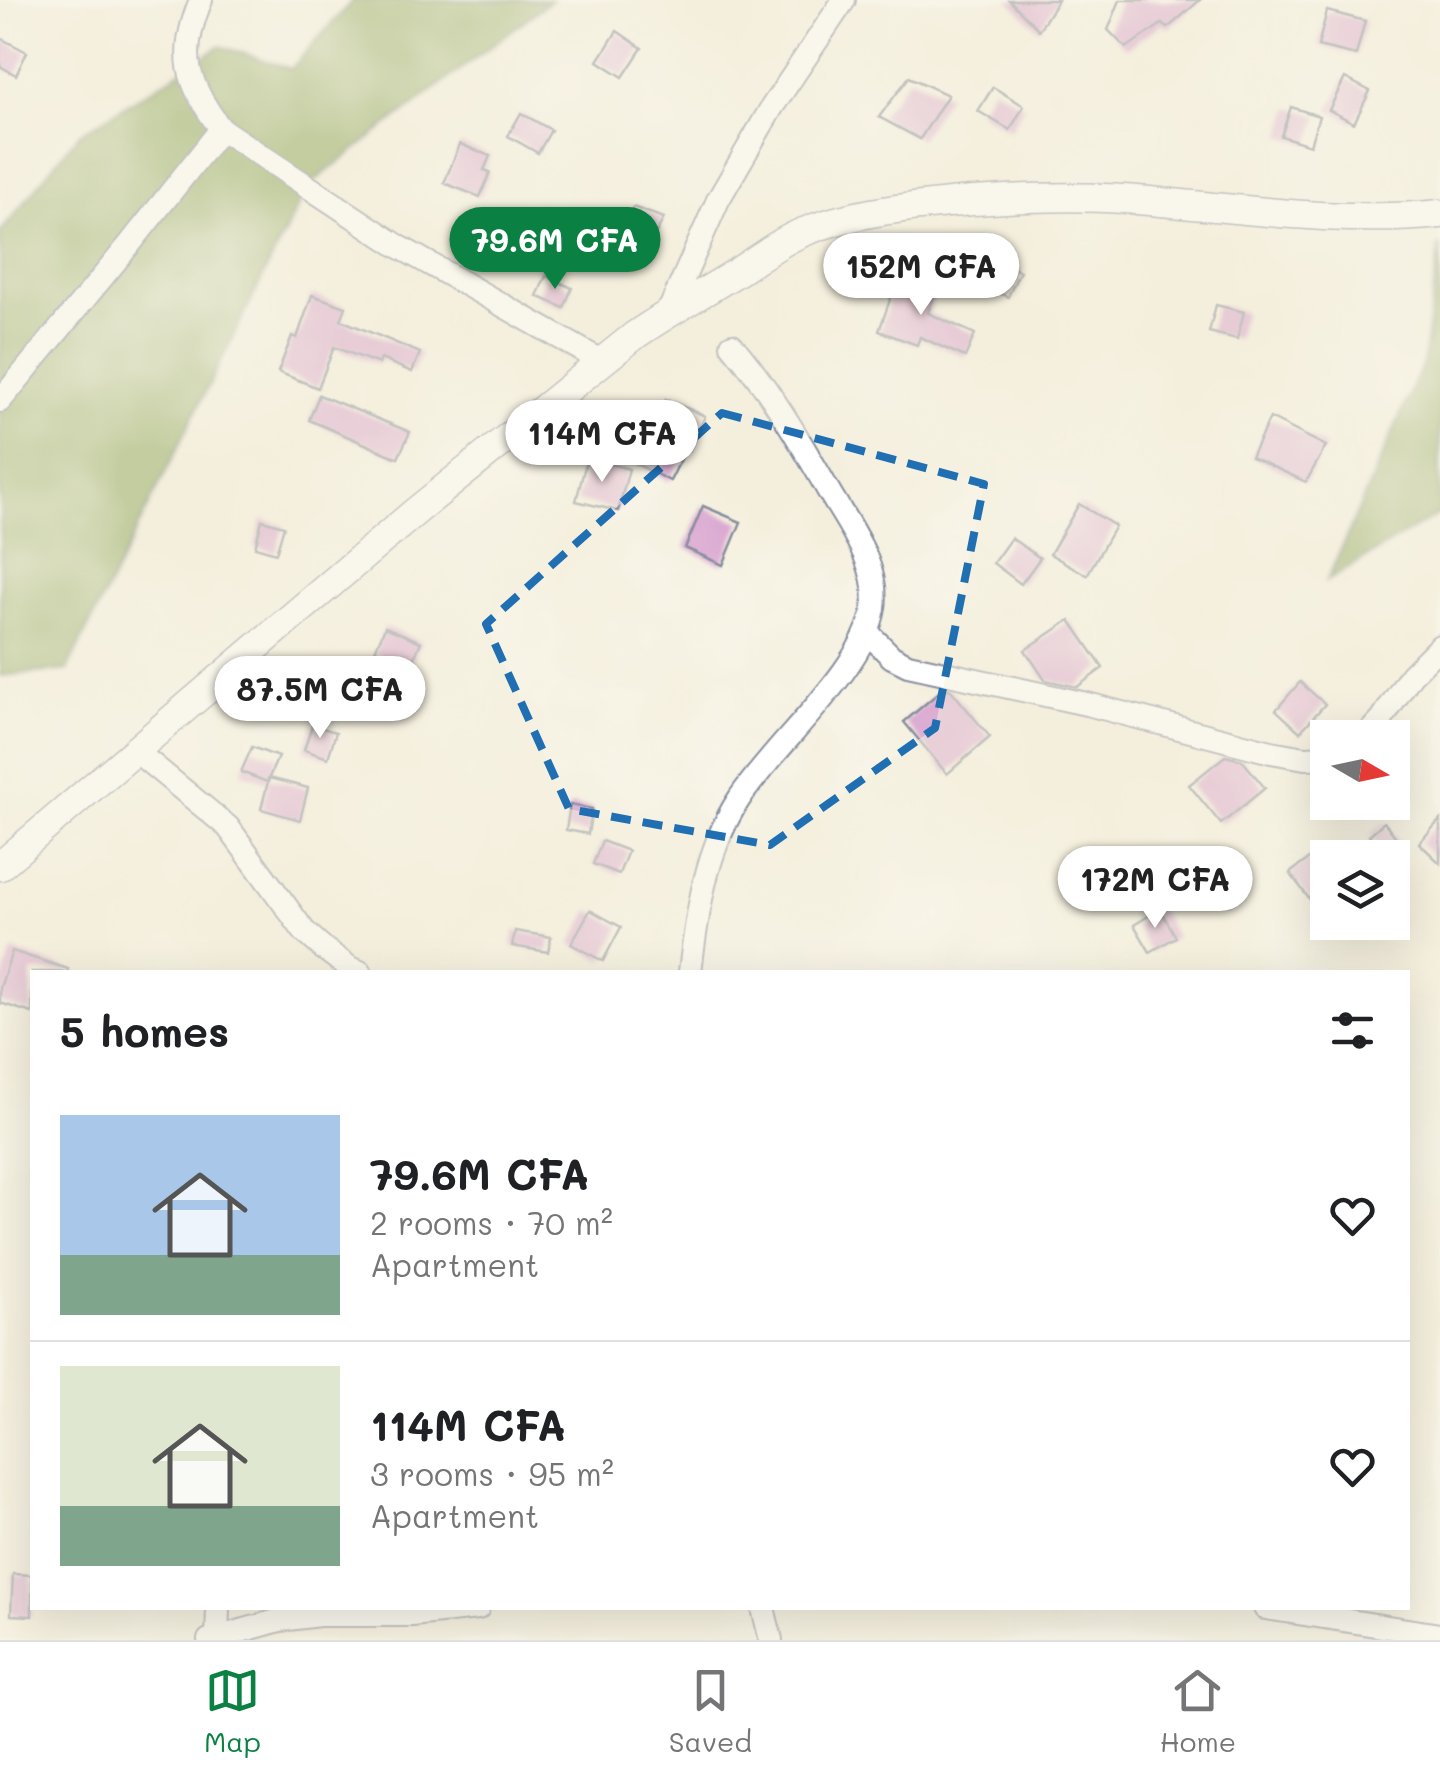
<!DOCTYPE html>
<html lang="en">
<head>
<meta charset="utf-8">
<style>
	:root { --surface:#fff; --page:#f6f6f6; --text:#202124; --muted:#757577; --line:#e0e0e0; --accent:#0b8043 }
	body { margin:0; font-family:Mali,sans-serif; background:var(--page); color:var(--text); height:100vh; display:flex; flex-direction:column; font-size:38px; white-space:nowrap }
	* { box-sizing:border-box; margin:0 }
	p { font-size:32px; color:var(--muted) }
	.icon { flex:none; width:55px; height:55px; fill:none; stroke:currentColor; stroke-width:2; stroke-linecap:round; stroke-linejoin:round }
	.map { position:relative; flex:1; overflow:hidden }
	.side { position:absolute; left:30px; top:970px; width:1380px; height:640px; display:flex; flex-direction:column; background:var(--surface); border-radius:0px; box-shadow:0 10px 40px #0002 }
	.side>* { flex:none }
	.needle { width:65px; rotate:99deg }
	.controls { position:absolute; left:1310px; top:720px; display:grid; gap:20px }
	.controls a { display:grid; place-items:center; width:100px; height:100px; border-radius:0px; background:var(--surface); box-shadow:0 10px 40px #0002; font-size:50px }
	.price { position:absolute; translate:-50% -85px; padding:0 22px; border-radius:35px; background:#fff; color:#222; font-size:32px; line-height:65px; filter:drop-shadow(0 2px 5px #0008) }
	.price::after { content:''; position:absolute; left:50%; top:60px; width:30px; height:22px; margin-left:-15px; background:inherit; clip-path:polygon(0 0,100% 0,50% 100%) }
	.price.selected { background:var(--accent); color:#fff }
	ul { padding:0; list-style:none }
	li { display:flex; align-items:center; gap:30px; height:250px; padding:0 30px }
	li+li { border-top:2px solid var(--line) }
	li span { display:grid; place-items:center; flex:none; width:280px; height:200px; border-radius:0px; color:#555 }
	li>.icon { margin-inline-start:auto }
	span .icon { width:120px; height:120px; fill:#fffc; stroke-width:1 }
	li b { font-size:42px }
	h2 { display:flex; justify-content:space-between; align-items:center; height:120px; padding:0 30px; font-size:42px }
	.dock { display:flex; justify-content:space-around; align-items:center; height:140px; border-top:2px solid var(--line); background:var(--surface); font-size:28px; color:var(--muted) }
	.dock a { display:grid; justify-items:center; gap:5px }
	.dock .selected { color:var(--accent) }
	.map>svg:first-child { display:block }
	.forest { fill:#89a456; stroke:#526a5a; stroke-width:2.5 }
	.building { fill:#d79fcd }
	.lines { fill:none; stroke-linecap:round; stroke-linejoin:round }
	.minor-casing { stroke:#888f9e; stroke-width:26 }
	.tertiary-casing { stroke:#888f9e; stroke-width:31 }
	.minor { stroke:#fff; stroke-width:22 }
	.tertiary { stroke:#fff; stroke-width:28 }
	.marked { fill:none; stroke:#1f6fb2; stroke-width:8; stroke-dasharray:20 12; stroke-linejoin:round }
</style>
</head>
<body>
<div class="map">
<svg width="1440" height="1640" viewBox="0 0 1440 1640">
	<rect width="100%" height="100%" fill="#fdfcf7"/>
	<filter id="ink" filterUnits="userSpaceOnUse"><feTurbulence type="fractalNoise" baseFrequency=".01" numOctaves="2"/><feDisplacementMap in="SourceGraphic" scale="20" xChannelSelector="R" yChannelSelector="G"/><feConvolveMatrix kernelMatrix="1 2 1 2 8 2 1 2 1" color-interpolation-filters="sRGB"/></filter>
	<filter id="wash" filterUnits="userSpaceOnUse"><feTurbulence type="fractalNoise" baseFrequency=".0048" numOctaves="4" result="noise"/><feDisplacementMap in="SourceGraphic" scale="40" xChannelSelector="R" yChannelSelector="G"/><feGaussianBlur stdDeviation="2.25" result="paint"/><feColorMatrix in="noise" values="0 0 0 0 0 0 0 0 0 0 0 0 0 0 0 0 0 1.4 0 .05"/><feComposite in="paint" operator="in"/></filter>
	<g filter="url(#wash)">
		<rect width="100%" height="100%" fill="#f4efdd"/>
		<g class="forest">
			<path d="M 353,0 L 551,0 L 308,186 L 67,670 L 0,676 L 0,233 L 78,135 L 221,46 L 291,69 Z"/>
			<path d="M 1440,245 L 1440,513 L 1327,581 L 1423,364 Z"/>
		</g>
		<g id="blocks">
			<g class="building">
				<path d="M 1009,0 L 1058,0 L 1039,30 Z"/>
				<path d="M 1120,0 L 1200,0 L 1168,28 L 1162,24 L 1126,48 L 1108,30 Z"/>
				<path d="M 1327,11 L 1365,21 L 1356,55 L 1318,46 Z"/>
				<path d="M 617,31 L 642,48 L 623,77 L 598,61 Z"/>
				<path d="M 0,38 L 27,52 L 16,75 L 0,66 Z"/>
				<path d="M 909,77 L 948,95 L 920,139 L 879,117 Z"/>
				<path d="M 1345,78 L 1370,91 L 1354,123 L 1329,110 Z"/>
				<path d="M 993,87 L 1024,106 L 1010,130 L 978,111 Z"/>
				<path d="M 1291,107 L 1319,116 L 1310,145 L 1281,136 Z"/>
				<path d="M 521,113 L 551,130 L 538,153 L 508,136 Z"/>
				<path d="M 460,144 L 490,156 L 484,170 L 490,172 L 480,197 L 444,183 Z"/>
				<path d="M 633,207 L 664,218 L 640,263 L 615,244 Z"/>
				<path d="M 986,257 L 1020,271 L 1008,297 L 975,283 Z"/>
				<path d="M 899,274 L 937,288 L 928,313 L 975,334 L 965,357 L 920,337 L 917,345 L 879,331 Z"/>
				<path d="M 546,276 L 572,288 L 564,308 L 537,296 Z"/>
				<path d="M 312,295 L 346,307 L 341,320 L 420,353 L 412,372 L 381,359 L 379,364 L 334,347 L 318,388 L 278,372 L 292,336 L 297,338 Z"/>
				<path d="M 1216,305 L 1244,312 L 1237,339 L 1209,332 Z"/>
				<path d="M 319,395 L 410,432 L 398,458 L 309,420 Z"/>
				<path d="M 666,399 L 705,416 L 689,451 L 686,449 L 670,481 L 636,464 Z"/>
				<path d="M 1270,418 L 1326,446 L 1306,482 L 1251,457 Z"/>
				<path d="M 587,458 L 629,469 L 618,511 L 576,501 Z"/>
				<path d="M 1079,504 L 1115,526 L 1087,575 L 1050,554 Z"/>
				<path d="M 703,506 L 741,522 L 723,565 L 685,548 Z"/>
				<path d="M 262,520 L 284,526 L 276,553 L 255,547 Z"/>
				<path d="M 1011,538 L 1040,558 L 1021,584 L 993,563 Z"/>
				<path d="M 1070,620 L 1103,668 L 1077,687 L 1045,680 L 1025,650 Z"/>
				<path d="M 385,627 L 421,642 L 410,668 L 374,653 Z"/>
				<path d="M 1300,682 L 1325,704 L 1300,732 L 1276,710 Z"/>
				<path d="M 944,688 L 951,690 L 990,737 L 947,774 L 904,722 Z"/>
				<path d="M 312,725 L 336,732 L 328,758 L 304,750 Z"/>
				<path d="M 252,747 L 278,757 L 267,782 L 241,772 Z"/>
				<path d="M 1225,756 L 1242,760 L 1265,788 L 1221,824 L 1189,785 Z"/>
				<path d="M 269,778 L 308,788 L 300,820 L 261,809 Z"/>
				<path d="M 570,805 L 592,809 L 588,834 L 566,830 Z"/>
				<path d="M 1440,820 L 1440,863 L 1419,843 Z"/>
				<path d="M 1384,822 L 1403,846 L 1389,858 L 1369,835 Z"/>
				<path d="M 602,841 L 628,851 L 619,874 L 593,864 Z"/>
				<path d="M 1314,855 L 1328,873 L 1328,887 L 1310,900 L 1290,873 Z"/>
				<path d="M 1160,909 L 1176,937 L 1150,952 L 1134,925 Z"/>
				<path d="M 590,910 L 621,927 L 603,961 L 571,944 Z"/>
				<path d="M 515,931 L 551,937 L 548,952 L 512,946 Z"/>
				<path d="M 12,951 L 68,969 L 68,972 L 32,972 L 32,1013 L 0,1003 L 0,988 Z"/>
				<path d="M 13,1574 L 32,1575 L 32,1616 L 11,1615 Z"/>
			</g>
		</g>
	</g>
	<g filter="url(#ink)">
		<use href="#blocks" fill-opacity="0" stroke="#888f9e" stroke-width="2.5"/>
		<g class="lines">
			<defs>
				<g id="minor">
					<path d="M 201,0 C 178,55 186,82 221,129 L 398,246 L 603,362"/>
					<path d="M 669,311 L 718,200 L 772,107 L 844,0"/>
					<path d="M 0,401 L 129,245 L 221,129"/>
					<path d="M 867,632 L 892,657 L 908,665 L 1091,705 L 1271,752 L 1305,758 L 1328,757"/>
					<path d="M 1364,738 L 1382,719 L 1411,675 L 1440,646"/>
					<path d="M 137,752 L 228,827 L 304,931 L 324,949 L 350,968 L 360,972"/>
					<path d="M 690,972 C 697,913 706,849 739,799 C 775,744 864,670 874,608 C 880,565 848,525 828,490 C 799,439 770,390 732,345"/>
					<path d="M 763,1608 L 771,1640"/>
					<path d="M 1265,1608 L 1440,1635"/>
					<path d="M 217,1638 L 218,1608"/>
					<path d="M 209,1640 L 280,1620 L 319,1615 L 412,1615 L 478,1608"/>
				</g>
				<path id="tertiary" d="M 0,866 L 415,512 L 634,336 C 667,313 702,294 737,272 C 758,259 777,243 801,233 C 848,213 899,208 949,203 C 1007,198 1064,195 1123,199 C 1228,206 1334,225 1440,214"/>
			</defs>
			<use href="#minor" class="minor-casing"/>
			<use href="#tertiary" class="tertiary-casing"/>
			<use href="#minor" class="minor"/>
			<use href="#tertiary" class="tertiary"/>
		</g>
	</g>
	<path d="M0 0H1440V1640H0ZM 722,413 L 984,484 L 935,728 L 770,845 L 569,809 L 486,624 Z" fill="#f4efdd" fill-opacity=".55" fill-rule="evenodd"/>
	<path class="marked" d="M 722,413 L 984,484 L 935,728 L 770,845 L 569,809 L 486,624 Z"/>
</svg>
<div class="controls">
<a><svg class="needle" viewBox="-14 -14 28 28"><path d="M0-13l5 13h-10z" fill="#e53935"/><path d="M0 13l5-13h-10z" fill="#757577"/></svg></a>
<a><svg class="icon" aria-label="layers" viewBox="0 0 24 24"><path d="M12 4l9 5-9 5-9-5zM3 14l9 5 9-5"/></svg></a>
</div>
<b class="price selected" style="left:555px;top:292px">79.6M CFA</b>
<b class="price" style="left:921px;top:318px">152M CFA</b>
<b class="price" style="left:602px;top:485px">114M CFA</b>
<b class="price" style="left:320px;top:741px">87.5M CFA</b>
<b class="price" style="left:1155px;top:931px">172M CFA</b>
<section class="side">
<h2>5 homes<svg class="icon" aria-label="filters" viewBox="0 0 24 24"><path d="M4 7h16M4 17h16"/><circle cx="9" cy="7" r="2"/><circle cx="15" cy="17" r="2"/></svg></h2>
<ul>
<li><span style="background:linear-gradient(#a9c7e8 70%,#7fa58c 0)"><svg class="icon" aria-label="home" viewBox="0 0 24 24"><path d="M3 11l9-7 9 7M6 9v11h12V9"/></svg></span><div><b>79.6M CFA</b><p>2 rooms · 70 m²</p><p>Apartment</p></div><svg class="icon" aria-label="heart" viewBox="0 0 24 24"><path d="M12 20l-8-8c-3-5 5-10 8-4 3-6 11-1 8 4z"/></svg></li>
<li><span style="background:linear-gradient(#dfe7d0 70%,#7fa58c 0)"><svg class="icon" aria-label="home" viewBox="0 0 24 24"><path d="M3 11l9-7 9 7M6 9v11h12V9"/></svg></span><div><b>114M CFA</b><p>3 rooms · 95 m²</p><p>Apartment</p></div><svg class="icon" aria-label="heart" viewBox="0 0 24 24"><path d="M12 20l-8-8c-3-5 5-10 8-4 3-6 11-1 8 4z"/></svg></li>
</ul>
</section>
</div>
<nav class="dock">
<a class="selected"><svg class="icon" aria-label="map" viewBox="0 0 24 24"><path d="M3 6l6-2 6 2 6-2v14l-6 2-6-2-6 2zM9 4v14M15 6v14"/></svg>Map</a>
<a><svg class="icon" aria-label="saved" viewBox="0 0 24 24"><path d="M7 4h10v16l-5-4-5 4z"/></svg>Saved</a>
<a><svg class="icon" aria-label="home" viewBox="0 0 24 24"><path d="M3 11l9-7 9 7M6 9v11h12V9"/></svg>Home</a>
</nav>
</body>
</html>
